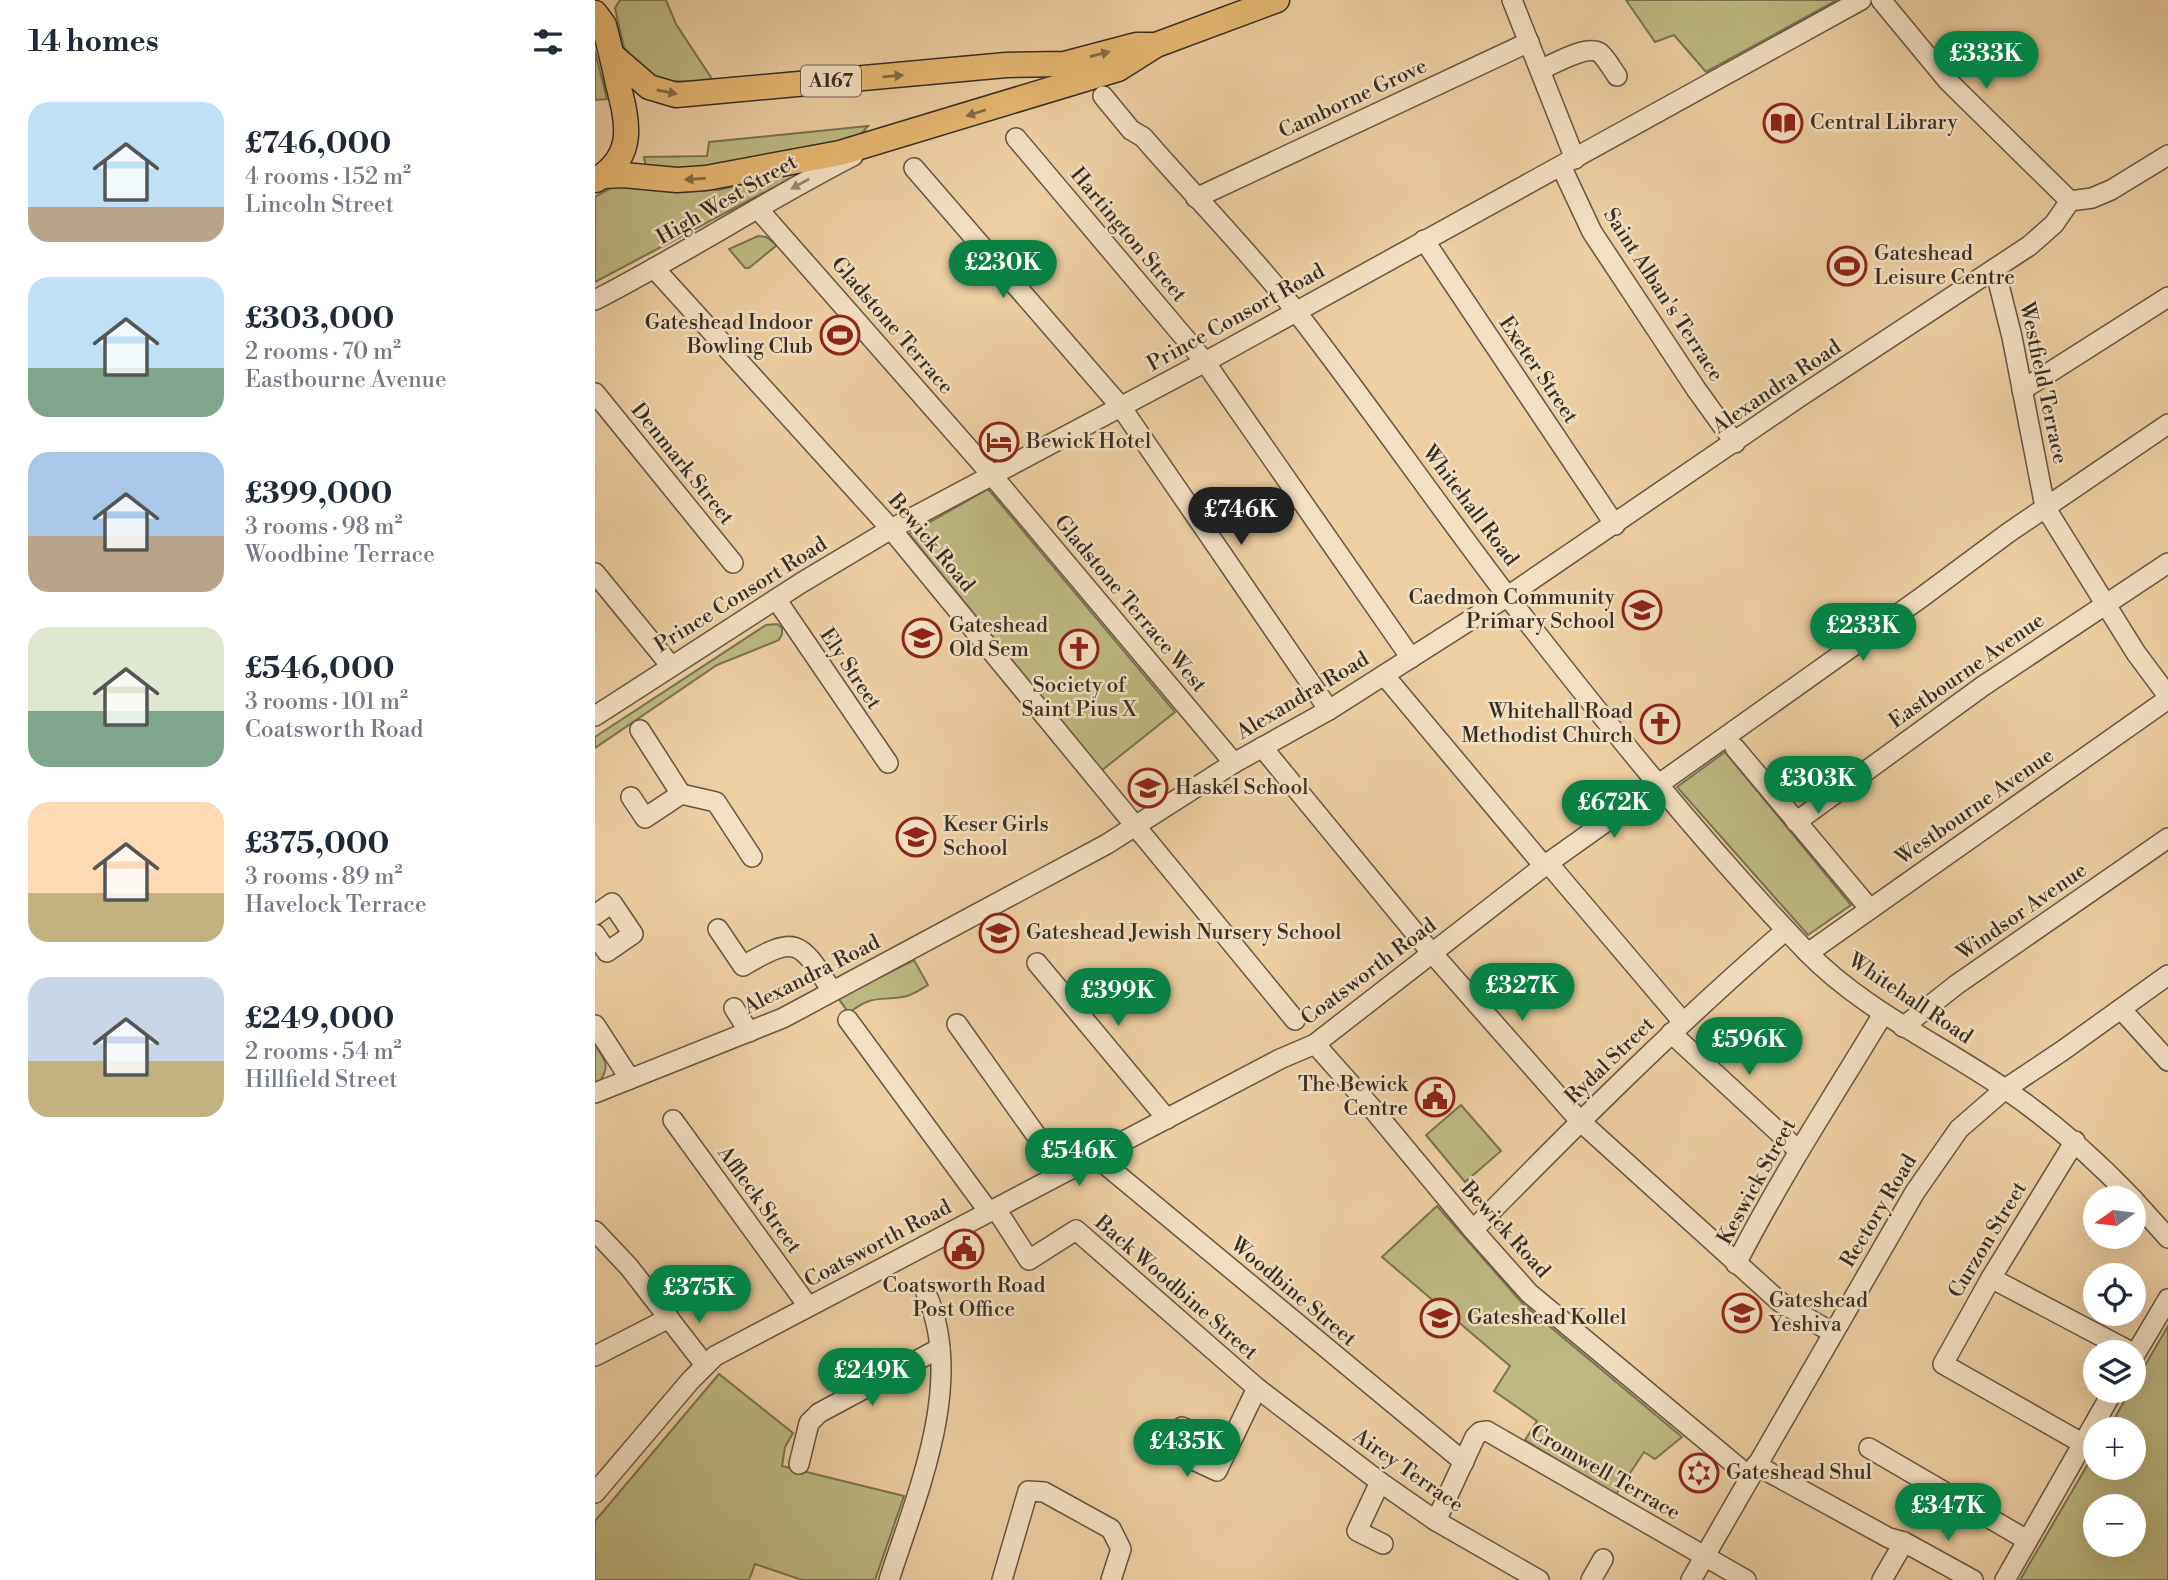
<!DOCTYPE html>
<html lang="en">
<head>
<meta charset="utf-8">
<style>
	:root { --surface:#fff; --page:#f6f6f7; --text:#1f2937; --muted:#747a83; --accent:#0b8043 }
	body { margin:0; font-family:"Libre Bodoni",serif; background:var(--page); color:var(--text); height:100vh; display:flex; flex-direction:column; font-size:26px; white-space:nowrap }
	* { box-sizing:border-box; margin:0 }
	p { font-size:23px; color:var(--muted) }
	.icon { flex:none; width:38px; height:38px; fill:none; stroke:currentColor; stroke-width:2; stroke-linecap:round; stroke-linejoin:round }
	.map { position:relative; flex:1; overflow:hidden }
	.panel { display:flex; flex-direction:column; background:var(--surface); width:595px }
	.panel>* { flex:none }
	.needle { width:46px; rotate:256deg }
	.controls { position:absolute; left:1488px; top:1186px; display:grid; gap:14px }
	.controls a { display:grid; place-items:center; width:63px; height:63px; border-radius:50%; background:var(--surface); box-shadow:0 7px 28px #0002; font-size:35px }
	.price { position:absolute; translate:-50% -60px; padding:0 16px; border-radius:24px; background:var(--accent); color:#fff; font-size:23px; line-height:46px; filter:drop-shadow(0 2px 4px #0008) }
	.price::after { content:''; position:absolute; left:50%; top:42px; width:21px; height:16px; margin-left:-10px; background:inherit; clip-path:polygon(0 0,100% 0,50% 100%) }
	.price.current { background:#222; color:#fff }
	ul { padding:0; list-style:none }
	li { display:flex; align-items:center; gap:21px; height:175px; padding:0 28px }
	li span { display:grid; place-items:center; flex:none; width:196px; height:140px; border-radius:21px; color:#555 }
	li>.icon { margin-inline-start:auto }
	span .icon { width:84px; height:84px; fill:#fffc; stroke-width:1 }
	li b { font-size:30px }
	h2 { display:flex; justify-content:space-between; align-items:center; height:84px; padding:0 28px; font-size:30px }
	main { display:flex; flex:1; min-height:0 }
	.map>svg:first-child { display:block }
	.green { fill:#beb982; stroke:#7a7452; stroke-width:2; fill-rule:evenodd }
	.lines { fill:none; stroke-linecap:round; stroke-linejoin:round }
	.minor-casing { stroke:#655643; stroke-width:22 }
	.major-casing { stroke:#372e23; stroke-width:27 }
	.minor { stroke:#f4e0c3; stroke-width:19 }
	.major { stroke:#e7b872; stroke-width:24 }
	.oneway { fill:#866c47 }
	.oneway2 { fill:#968773 }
	.labels { text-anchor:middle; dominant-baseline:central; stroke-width:5; stroke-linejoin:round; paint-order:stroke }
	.shield { fill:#f4e0c3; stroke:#706353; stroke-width:2 }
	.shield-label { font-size:19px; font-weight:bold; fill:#372e23 }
	.street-label { font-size:21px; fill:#372e23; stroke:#f4e0c3 }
	.poi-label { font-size:21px; fill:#372e23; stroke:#f4e0c3; text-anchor:start }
</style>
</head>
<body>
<main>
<section class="panel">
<h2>14 homes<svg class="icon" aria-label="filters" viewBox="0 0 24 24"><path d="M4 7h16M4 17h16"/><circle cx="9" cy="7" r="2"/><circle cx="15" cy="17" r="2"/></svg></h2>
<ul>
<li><span style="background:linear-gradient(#bfe0f5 75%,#b9a48a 0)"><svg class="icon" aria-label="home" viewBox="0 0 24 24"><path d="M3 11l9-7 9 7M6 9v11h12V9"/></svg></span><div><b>£746,000</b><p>4 rooms · 152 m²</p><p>Lincoln Street</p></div></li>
<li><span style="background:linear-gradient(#bfe0f5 65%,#7fa58c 0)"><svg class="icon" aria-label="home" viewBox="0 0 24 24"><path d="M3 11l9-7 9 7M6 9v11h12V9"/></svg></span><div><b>£303,000</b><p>2 rooms · 70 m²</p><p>Eastbourne Avenue</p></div></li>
<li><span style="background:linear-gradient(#a9c7e8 60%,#b9a48a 0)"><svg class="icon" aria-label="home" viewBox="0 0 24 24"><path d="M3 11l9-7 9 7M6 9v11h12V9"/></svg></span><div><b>£399,000</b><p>3 rooms · 98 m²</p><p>Woodbine Terrace</p></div></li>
<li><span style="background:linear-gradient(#dfe7d0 60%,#7fa58c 0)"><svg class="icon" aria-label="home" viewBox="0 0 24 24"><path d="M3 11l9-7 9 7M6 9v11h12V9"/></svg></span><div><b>£546,000</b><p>3 rooms · 101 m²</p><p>Coatsworth Road</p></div></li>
<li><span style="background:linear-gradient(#ffd9b3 65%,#c2b280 0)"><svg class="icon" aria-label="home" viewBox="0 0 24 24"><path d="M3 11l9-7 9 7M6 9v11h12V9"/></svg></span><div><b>£375,000</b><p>3 rooms · 89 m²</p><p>Havelock Terrace</p></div></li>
<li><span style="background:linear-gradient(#c9d6e8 60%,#c2b280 0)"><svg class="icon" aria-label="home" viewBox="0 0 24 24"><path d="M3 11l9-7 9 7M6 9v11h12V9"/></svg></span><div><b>£249,000</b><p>2 rooms · 54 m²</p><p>Hillfield Street</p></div></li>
</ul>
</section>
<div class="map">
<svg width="1573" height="1580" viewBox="0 0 1573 1580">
	<rect width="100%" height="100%" fill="#eecfa3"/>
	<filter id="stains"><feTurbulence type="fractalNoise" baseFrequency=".00286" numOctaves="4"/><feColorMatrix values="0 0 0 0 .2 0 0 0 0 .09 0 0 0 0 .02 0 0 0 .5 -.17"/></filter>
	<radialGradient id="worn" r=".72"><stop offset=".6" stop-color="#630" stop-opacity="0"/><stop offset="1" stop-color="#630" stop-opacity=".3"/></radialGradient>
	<g class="green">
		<path d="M 25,0 L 71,0 L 81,24 L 119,82 L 69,81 L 52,74 L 29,48 L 20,8 Z"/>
		<path d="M 1031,0 L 1242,0 L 1111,72 L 1079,35 L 1060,42 Z"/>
		<path d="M 0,51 L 12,99 L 0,100 Z"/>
		<path d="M 273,126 L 262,139 L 79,172 L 51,167 L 49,157 L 112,156 L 114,142 Z"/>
		<path d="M 219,166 L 0,282 L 0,197 L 23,184 L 124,190 Z"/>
		<path d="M 163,236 L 171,237 L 182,245 L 154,268 L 150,268 L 134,249 Z"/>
		<path d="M 393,489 L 580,712 L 506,771 L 314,534 Z"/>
		<path d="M 182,624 L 187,628 L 187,634 L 184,640 L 122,665 L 0,748 L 0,737 L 171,625 Z"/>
		<path d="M 1130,752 L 1256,905 L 1213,935 L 1082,787 Z"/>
		<path d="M 319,960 L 333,985 C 326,989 320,994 312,996 C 285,1002 279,993 254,1013 L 243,998 Z"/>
		<path d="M 0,1045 C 9,1058 16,1066 5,1081 L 0,1082 Z"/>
		<path d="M 866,1105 L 906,1151 L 870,1182 L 831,1135 Z"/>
		<path d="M 842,1206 L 928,1304 L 1087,1437 L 1060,1459 L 1049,1452 L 1020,1496 L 930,1440 L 942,1421 L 899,1391 L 915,1366 L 787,1257 Z"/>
		<path d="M 1573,1326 L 1573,1580 L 1425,1580 L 1500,1452 L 1500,1468 L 1538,1468 L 1538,1430 L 1513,1430 L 1535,1391 L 1538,1391 L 1538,1386 ZM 1500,1507 L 1538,1507 L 1538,1545 L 1500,1545 Z"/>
		<path d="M 124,1374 L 198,1433 L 190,1447 L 187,1466 L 309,1496 L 280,1580 L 207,1580 L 160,1564 L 154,1580 L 0,1580 L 0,1521 Z"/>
	</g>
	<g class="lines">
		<defs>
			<g id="minor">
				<path d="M 917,0 L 980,159"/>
				<path d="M 1286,0 L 1353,81 L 1475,201"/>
				<path d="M 945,70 C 959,64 992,44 1005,53 C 1011,58 1017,69 1022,76"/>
				<path d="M 508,96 L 536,130 L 548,137 C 599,196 655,252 703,314 C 775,407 842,504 913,597 C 1008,719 1105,840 1211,951 C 1268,1010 1343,1043 1410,1089 C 1457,1121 1499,1158 1538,1199"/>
				<path d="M 421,138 L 610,362 L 816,658"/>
				<path d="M 966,166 L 997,232 L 1101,389 L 1140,443"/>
				<path d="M 319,168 L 526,407 L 734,710"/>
				<path d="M 601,198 L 934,42"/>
				<path d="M 163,209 L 396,474 L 639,763"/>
				<path d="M 829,240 L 1020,525"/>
				<path d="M 59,268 L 296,529 L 700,1020"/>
				<path d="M 1400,269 L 1417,337 L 1450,507 L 1541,653 L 1573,696"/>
				<path d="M 0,300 C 88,255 170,201 258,156"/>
				<path d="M 1427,390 L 1573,297"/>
				<path d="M 0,393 L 138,563"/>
				<path d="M 0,573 L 76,666"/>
				<path d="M 181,599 L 293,763"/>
				<path d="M 789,675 L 949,866"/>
				<path d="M 0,716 L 206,583 L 296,529 L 610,362 L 1266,0"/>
				<path d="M 45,730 L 86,794"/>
				<path d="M 667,747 L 830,945 L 985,1121 L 1185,1302 L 1238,1333"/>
				<path d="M 1140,748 L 1275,909"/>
				<path d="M 36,797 L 50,818 L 86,794 L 121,802 L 157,857"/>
				<path d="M 1201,822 L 1388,686 L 1573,563"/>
				<path d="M 953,863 L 1088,1022"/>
				<path d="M 0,915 L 17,903 L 38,934 L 12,952 L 0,934"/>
				<path d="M 123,929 L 148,966 C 202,934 205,941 237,991"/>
				<path d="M 1213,953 L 1573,699"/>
				<path d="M 442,963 L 572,1119"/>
				<path d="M 139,1008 L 154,1032"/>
				<path d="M 1526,1009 L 1573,1061"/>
				<path d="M 253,1020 L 394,1212"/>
				<path d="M 362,1024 L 468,1173"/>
				<path d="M 0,1025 L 35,1079"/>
				<path d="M 1308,1027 L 1361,985 L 1573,838"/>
				<path d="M 1076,1033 L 1204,1151"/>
				<path d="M 720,1044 L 776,1107 L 878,1230 L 934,1293 L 1155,1477"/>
				<path d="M 0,1093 L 188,1018 L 512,844 L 639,763 L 734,710 L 913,596 L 1203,398 L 1434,246 L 1459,224 L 1475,201 L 1497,198 L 1516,190 L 1573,155"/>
				<path d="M 78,1120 L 213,1306"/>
				<path d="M 1480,1141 L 1396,1278 L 1348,1364 L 1487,1443"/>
				<path d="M 500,1156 L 869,1462"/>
				<path d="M 1538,1199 L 1573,1238"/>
				<path d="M 401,1209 L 434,1260 L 481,1230 L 662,1388 L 785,1482 L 841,1521 L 944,1580"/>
				<path d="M 878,1230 C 979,1127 1081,1025 1191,930"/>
				<path d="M 0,1231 L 34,1267 L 110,1365"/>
				<path d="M 1141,1264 C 1185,1178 1238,1097 1288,1014"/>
				<path d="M 1396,1278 L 1538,1353"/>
				<path d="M 0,1356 L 74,1318"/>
				<path d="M 1538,1358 L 1573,1299"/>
				<path d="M 634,1447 L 587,1427 L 577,1450 L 622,1471 L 662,1388"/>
				<path d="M 1274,1448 L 1432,1540"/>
				<path d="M 204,1464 L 214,1423 L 224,1413 L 345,1348"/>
				<path d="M 1161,1465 L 1294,1538 L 1309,1542 L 1378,1580"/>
				<path d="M 785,1482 L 762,1531 L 788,1544"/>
				<path d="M 0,1493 L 95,1381 L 120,1356 L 685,1059 L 720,1044 L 953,863 L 1327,597 L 1413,533 L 1573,424"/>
				<path d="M 841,1521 L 880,1437 L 885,1432 L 892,1431 L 1151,1580"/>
				<path d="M 294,1580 C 322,1493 371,1382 331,1293"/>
				<path d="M 407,1580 L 433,1491 L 449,1492 L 516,1529 L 526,1549 L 516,1580"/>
				<path d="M 996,1580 L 1008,1559"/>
				<path d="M 1096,1580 L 1320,1192 L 1364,1129 L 1410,1089 L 1467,1051 L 1573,975"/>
				<path d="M 1287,1580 L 1309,1542"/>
				<path d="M 1410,1580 L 1518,1391"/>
			</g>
			<g id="major">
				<path d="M 0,13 L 9,25 C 14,45 19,64 23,84 C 33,123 41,156 1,180"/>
				<path d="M 17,55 L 54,87 L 81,95 L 411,65 L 469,64 L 541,45 L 556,45"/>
				<path d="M 8,176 L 28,175 L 82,180 L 111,178 L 245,153 L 523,69 L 561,45 L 682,0"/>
			</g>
		</defs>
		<use href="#minor" class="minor-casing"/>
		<use href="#major" class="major-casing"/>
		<use href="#minor" class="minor"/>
		<use href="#major" class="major"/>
	</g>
	<defs><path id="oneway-solid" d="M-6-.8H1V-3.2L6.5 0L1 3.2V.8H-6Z" transform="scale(1.75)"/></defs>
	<g class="oneway">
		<use href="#oneway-solid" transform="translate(505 54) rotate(-14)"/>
		<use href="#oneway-solid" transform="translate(298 76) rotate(-5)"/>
		<use href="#oneway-solid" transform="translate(72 92) rotate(11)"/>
		<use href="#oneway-solid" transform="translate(381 113) rotate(162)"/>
		<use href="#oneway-solid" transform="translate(100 179) rotate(176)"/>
	</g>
	<use class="oneway2" href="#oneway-solid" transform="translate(205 184) rotate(151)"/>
	<defs>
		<symbol id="library-ring" viewBox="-11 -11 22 22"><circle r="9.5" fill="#f4e0c3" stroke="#8f2418" stroke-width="1.5"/><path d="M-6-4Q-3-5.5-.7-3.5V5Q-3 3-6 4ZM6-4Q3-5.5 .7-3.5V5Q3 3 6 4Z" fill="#8f2418"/></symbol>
		<symbol id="stadium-ring" viewBox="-11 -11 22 22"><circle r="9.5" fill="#f4e0c3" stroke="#8f2418" stroke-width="1.5"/><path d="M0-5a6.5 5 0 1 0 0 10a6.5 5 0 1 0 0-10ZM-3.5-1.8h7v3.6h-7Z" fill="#8f2418"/></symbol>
		<symbol id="hotel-ring" viewBox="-11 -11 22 22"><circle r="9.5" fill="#f4e0c3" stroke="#8f2418" stroke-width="1.5"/><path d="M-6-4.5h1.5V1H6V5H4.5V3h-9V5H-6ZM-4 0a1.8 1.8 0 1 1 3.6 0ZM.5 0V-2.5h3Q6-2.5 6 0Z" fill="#8f2418"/></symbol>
		<symbol id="school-ring" viewBox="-11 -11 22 22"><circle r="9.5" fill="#f4e0c3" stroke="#8f2418" stroke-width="1.5"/><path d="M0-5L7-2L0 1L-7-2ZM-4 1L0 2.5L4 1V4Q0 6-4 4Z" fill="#8f2418"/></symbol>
		<symbol id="university-ring" viewBox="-11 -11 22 22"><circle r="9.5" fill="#f4e0c3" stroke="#8f2418" stroke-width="1.5"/><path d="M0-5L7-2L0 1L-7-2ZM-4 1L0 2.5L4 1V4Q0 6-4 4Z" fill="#8f2418"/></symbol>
		<symbol id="church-ring" viewBox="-11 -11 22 22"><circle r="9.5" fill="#f4e0c3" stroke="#8f2418" stroke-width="1.5"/><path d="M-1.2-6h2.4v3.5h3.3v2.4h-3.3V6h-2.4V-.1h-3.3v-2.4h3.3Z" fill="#8f2418"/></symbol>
		<symbol id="civic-ring" viewBox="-11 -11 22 22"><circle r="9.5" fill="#f4e0c3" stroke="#8f2418" stroke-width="1.5"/><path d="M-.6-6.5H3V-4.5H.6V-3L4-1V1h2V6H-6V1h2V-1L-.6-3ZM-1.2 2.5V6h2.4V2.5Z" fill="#8f2418"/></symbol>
		<symbol id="synagogue-ring" viewBox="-11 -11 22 22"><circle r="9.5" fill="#f4e0c3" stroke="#8f2418" stroke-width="1.5"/><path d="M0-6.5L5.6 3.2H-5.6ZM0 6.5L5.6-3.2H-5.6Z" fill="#8f2418"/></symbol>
	</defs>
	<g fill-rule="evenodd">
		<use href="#library-ring" x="1166" y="101" width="44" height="44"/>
		<use href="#stadium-ring" x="1230" y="244" width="44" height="44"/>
		<use href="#stadium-ring" x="223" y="313" width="44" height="44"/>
		<use href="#hotel-ring" x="382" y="420" width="44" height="44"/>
		<use href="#school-ring" x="1025" y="588" width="44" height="44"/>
		<use href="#university-ring" x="305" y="616" width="44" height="44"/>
		<use href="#church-ring" x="462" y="627" width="44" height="44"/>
		<use href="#church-ring" x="1043" y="702" width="44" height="44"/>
		<use href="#school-ring" x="531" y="766" width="44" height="44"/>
		<use href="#school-ring" x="299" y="815" width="44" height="44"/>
		<use href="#school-ring" x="382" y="911" width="44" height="44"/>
		<use href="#civic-ring" x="818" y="1075" width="44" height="44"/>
		<use href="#civic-ring" x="347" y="1227" width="44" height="44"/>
		<use href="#university-ring" x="1125" y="1291" width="44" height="44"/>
		<use href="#university-ring" x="823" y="1296" width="44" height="44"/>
		<use href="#synagogue-ring" x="1082" y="1451" width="44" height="44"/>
	</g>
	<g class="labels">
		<rect class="shield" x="206" y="65.5" width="60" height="31" rx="5"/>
		<g class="shield-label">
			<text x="236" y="81">A167</text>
		</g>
		<g class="street-label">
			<text transform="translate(758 99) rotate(-25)">Camborne Grove</text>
			<text transform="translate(132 200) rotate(-30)">High West Street</text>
			<text transform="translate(533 235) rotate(50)">Hartington Street</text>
			<text transform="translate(1068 295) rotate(57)">Saint Alban's Terrace</text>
			<text transform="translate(641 318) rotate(-29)">Prince Consort Road</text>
			<text transform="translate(297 326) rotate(49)">Gladstone Terrace</text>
			<text transform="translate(943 370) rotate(56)">Exeter Street</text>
			<text transform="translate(1448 383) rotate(78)">Westfield Terrace</text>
			<text transform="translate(1182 387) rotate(-34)">Alexandra Road</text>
			<text transform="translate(87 464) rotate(51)">Denmark Street</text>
			<text transform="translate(875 506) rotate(53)">Whitehall Road</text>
			<text transform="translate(336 543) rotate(50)">Bewick Road</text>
			<text transform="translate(146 595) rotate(-32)">Prince Consort Road</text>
			<text transform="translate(535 604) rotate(50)">Gladstone Terrace West</text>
			<text transform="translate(255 669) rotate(56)">Ely Street</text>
			<text transform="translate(1372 671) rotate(-35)">Eastbourne Avenue</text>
			<text transform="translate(708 696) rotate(-31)">Alexandra Road</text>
			<text transform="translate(1380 807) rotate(-35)">Westbourne Avenue</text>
			<text transform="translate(1427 912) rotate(-35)">Windsor Avenue</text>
			<text transform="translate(774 972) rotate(-37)">Coatsworth Road</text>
			<text transform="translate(217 975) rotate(-27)">Alexandra Road</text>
			<text transform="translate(1315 999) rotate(34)">Whitehall Road</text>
			<text transform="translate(1015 1061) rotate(-44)">Rydal Street</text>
			<text transform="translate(1162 1182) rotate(-61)">Keswick Street</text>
			<text transform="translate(164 1200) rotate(54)">Affleck Street</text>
			<text transform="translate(1284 1211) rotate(-59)">Rectory Road</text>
			<text transform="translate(910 1230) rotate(48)">Bewick Road</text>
			<text transform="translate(1393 1240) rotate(-59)">Curzon Street</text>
			<text transform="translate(283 1244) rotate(-28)">Coatsworth Road</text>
			<text transform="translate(581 1288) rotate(41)">Back Woodbine Street</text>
			<text transform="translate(698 1292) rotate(40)">Woodbine Street</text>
			<text transform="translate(813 1471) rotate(35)">Airey Terrace</text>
			<text transform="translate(1010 1473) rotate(30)">Cromwell Terrace</text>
		</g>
		<g class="poi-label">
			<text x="1215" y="123">Central Library</text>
			<text x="1279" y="254">Gateshead<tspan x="1279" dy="24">Leisure Centre</tspan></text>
			<text x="218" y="323" text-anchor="end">Gateshead Indoor<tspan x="218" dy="24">Bowling Club</tspan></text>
			<text x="431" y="442">Bewick Hotel</text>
			<text x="1020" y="598" text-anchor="end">Caedmon Community<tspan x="1020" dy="24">Primary School</tspan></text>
			<text x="354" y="626">Gateshead<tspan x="354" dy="24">Old Sem</tspan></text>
			<text x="484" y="686" text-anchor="middle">Society of<tspan x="484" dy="24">Saint Pius X</tspan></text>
			<text x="1038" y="712" text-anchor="end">Whitehall Road<tspan x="1038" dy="24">Methodist Church</tspan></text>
			<text x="580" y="788">Haskel School</text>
			<text x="348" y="825">Keser Girls<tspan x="348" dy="24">School</tspan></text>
			<text x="431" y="933">Gateshead Jewish Nursery School</text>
			<text x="813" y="1085" text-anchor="end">The Bewick<tspan x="813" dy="24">Centre</tspan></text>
			<text x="369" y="1286" text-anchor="middle">Coatsworth Road<tspan x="369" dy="24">Post Office</tspan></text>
			<text x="1174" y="1301">Gateshead<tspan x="1174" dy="24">Yeshiva</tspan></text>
			<text x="872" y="1318">Gateshead Kollel</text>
			<text x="1131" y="1473">Gateshead Shul</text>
		</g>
	</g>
	<rect width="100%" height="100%" filter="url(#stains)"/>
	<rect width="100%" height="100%" fill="url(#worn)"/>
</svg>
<div class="controls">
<a><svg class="needle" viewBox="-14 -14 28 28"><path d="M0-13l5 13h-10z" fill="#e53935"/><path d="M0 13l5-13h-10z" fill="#747a83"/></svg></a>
<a><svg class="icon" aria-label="locate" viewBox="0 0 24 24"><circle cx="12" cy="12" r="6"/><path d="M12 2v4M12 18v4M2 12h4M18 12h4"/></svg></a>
<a><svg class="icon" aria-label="layers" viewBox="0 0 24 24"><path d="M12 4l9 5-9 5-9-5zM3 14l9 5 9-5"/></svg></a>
<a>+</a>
<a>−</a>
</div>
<b class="price" style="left:1391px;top:91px">£333K</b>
<b class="price" style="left:408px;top:300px">£230K</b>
<b class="price current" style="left:646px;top:547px">£746K</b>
<b class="price" style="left:1268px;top:663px">£233K</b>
<b class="price" style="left:1223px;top:816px">£303K</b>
<b class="price" style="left:1019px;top:840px">£672K</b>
<b class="price" style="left:927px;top:1023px">£327K</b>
<b class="price" style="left:523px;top:1028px">£399K</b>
<b class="price" style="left:1154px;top:1077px">£596K</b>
<b class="price" style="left:484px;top:1188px">£546K</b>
<b class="price" style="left:104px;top:1325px">£375K</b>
<b class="price" style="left:277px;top:1408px">£249K</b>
<b class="price" style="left:592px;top:1479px">£435K</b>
<b class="price" style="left:1353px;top:1543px">£347K</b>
</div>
</main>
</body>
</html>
